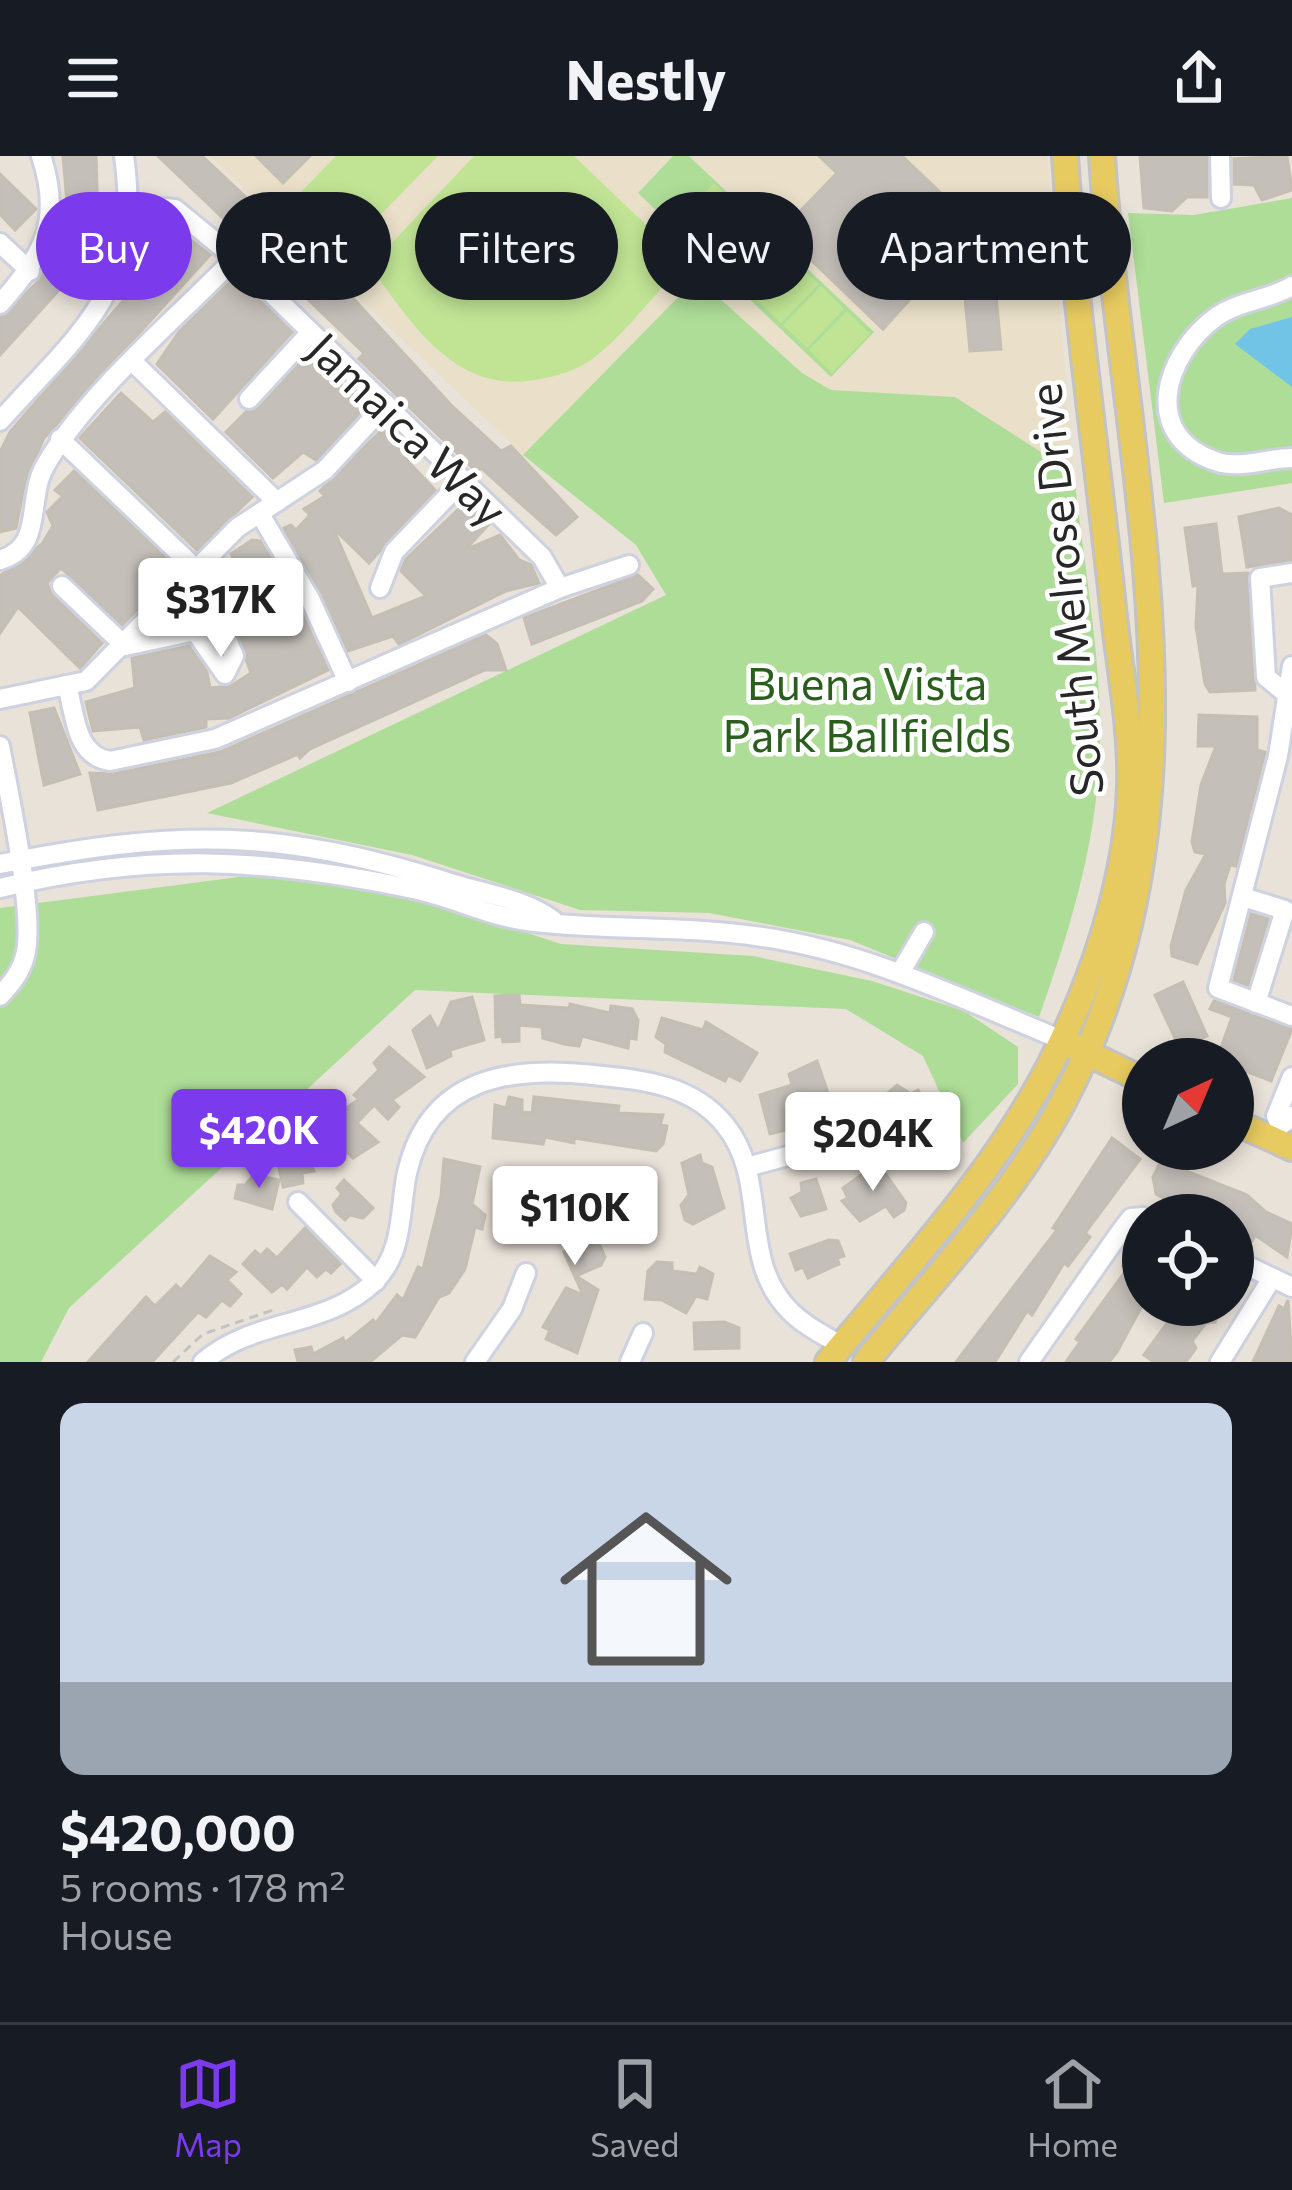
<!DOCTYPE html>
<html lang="en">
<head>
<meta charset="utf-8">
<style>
	:root { --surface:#171b24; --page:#20242c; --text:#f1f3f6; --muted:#9ea1a6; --line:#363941; --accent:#7c3aed }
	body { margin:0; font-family:Commissioner,sans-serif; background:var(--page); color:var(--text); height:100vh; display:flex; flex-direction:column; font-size:45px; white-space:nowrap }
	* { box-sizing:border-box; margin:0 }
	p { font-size:39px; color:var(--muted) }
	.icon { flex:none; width:66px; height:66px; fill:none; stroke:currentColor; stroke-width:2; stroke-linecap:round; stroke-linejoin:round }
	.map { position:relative; height:1206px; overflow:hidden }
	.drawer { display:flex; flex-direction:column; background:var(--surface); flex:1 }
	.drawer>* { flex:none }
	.guide { position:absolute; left:36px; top:36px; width:1221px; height:108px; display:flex; gap:24px }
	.needle { width:78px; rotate:44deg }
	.fabs { position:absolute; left:1122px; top:882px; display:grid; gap:24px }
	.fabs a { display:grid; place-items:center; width:132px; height:132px; border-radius:50%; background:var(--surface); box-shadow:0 6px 18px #0003; font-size:60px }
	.price { position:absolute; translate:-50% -102px; padding:0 27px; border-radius:12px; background:#fff; color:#222; font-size:39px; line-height:78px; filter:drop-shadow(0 3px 6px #0008) }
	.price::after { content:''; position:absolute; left:50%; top:72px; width:36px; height:27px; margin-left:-18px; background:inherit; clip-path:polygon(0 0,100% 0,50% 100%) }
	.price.on { background:var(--accent); color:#fff }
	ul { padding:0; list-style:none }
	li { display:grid; align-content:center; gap:24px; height:636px; padding:0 60px }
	li span { display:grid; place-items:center; height:372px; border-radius:24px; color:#555 }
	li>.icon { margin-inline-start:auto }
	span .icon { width:216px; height:216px; fill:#fffc; stroke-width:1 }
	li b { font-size:51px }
	.tag { padding:0 42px; border-radius:54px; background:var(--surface); box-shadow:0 6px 18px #0003; font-size:42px; line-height:108px }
	.tag.on { background:var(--accent); color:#fff }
	header { display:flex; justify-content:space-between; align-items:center; height:156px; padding:0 60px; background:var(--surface); font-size:54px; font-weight:700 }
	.tab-bar { display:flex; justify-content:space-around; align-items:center; height:168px; border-top:3px solid var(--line); background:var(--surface); font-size:33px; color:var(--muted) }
	.tab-bar a { display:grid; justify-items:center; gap:6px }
	.tab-bar .on { color:var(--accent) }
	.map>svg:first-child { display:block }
	.education { fill:#eae0c9 }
	.green { fill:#aedd98 }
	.pitch { fill:#c0e494 }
	.water { fill:#71c4e6 }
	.building { fill:#c4bfb9; stroke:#c4beb3; stroke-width:3 }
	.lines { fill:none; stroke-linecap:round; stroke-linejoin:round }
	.minor-casing { stroke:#ced1df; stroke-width:24 }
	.major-casing { stroke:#c3c3c3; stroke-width:30 }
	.path { stroke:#c3c3c3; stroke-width:3; stroke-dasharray:9 6; stroke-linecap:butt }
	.minor { stroke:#fff; stroke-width:18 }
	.major { stroke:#e7ca60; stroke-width:24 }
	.labels { text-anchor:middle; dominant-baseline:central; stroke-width:9; stroke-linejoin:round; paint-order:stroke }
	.street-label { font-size:45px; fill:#272727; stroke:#fff }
	.park-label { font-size:45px; fill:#295e1d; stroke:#fff }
</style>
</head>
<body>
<header><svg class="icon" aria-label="menu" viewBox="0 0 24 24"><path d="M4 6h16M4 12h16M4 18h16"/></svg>Nestly<svg class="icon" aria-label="share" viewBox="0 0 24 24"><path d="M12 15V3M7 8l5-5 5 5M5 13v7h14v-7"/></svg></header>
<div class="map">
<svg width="1292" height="1206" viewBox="0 0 1292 1206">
	<rect width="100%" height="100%" fill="#e9e2d9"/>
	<path class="education" d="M 210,0 L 1047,0 L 1074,317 L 955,241 L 831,234 L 802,217 L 697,122 L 523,299 Z"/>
	<g class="green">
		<path d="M 673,0 L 689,0 L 874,176 L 831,221 L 638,37 Z"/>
		<path d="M 1292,42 L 1292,327 L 1164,347 L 1128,57 L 1194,59 Z"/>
		<path d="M 697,122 L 802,217 L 831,234 L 955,241 L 1074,317 C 1083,404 1101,496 1100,583 C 1099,680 1071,771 1039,861 L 850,784 L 709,757 L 580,754 L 412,699 L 207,657 L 666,439 L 636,389 L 523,299 Z"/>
		<path d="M 324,710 L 561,788 L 753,800 L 872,825 L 964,855 L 1018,891 L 1018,928 L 963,987 L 923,900 L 846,853 L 415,834 L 69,1152 L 41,1206 L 0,1206 L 0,752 Z"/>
	</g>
	<g class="pitch">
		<path d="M 336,0 L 438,0 L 353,87 L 342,89 L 302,48 L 300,37 Z"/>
		<path d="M 474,0 L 574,0 L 685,106 C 656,136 628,175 595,201 C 579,214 555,221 535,224 C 455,238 411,167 370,110 Z"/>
		<path d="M 714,27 L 737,50 L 700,89 L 676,66 Z"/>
		<path d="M 744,57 L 768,79 L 730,118 L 707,95 Z"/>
		<path d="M 770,81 L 793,104 L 756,143 L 732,120 Z"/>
		<path d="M 795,106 L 819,128 L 781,167 L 758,145 Z"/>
		<path d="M 821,130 L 844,153 L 807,192 L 783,169 Z"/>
		<path d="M 847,155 L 870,178 L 832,217 L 809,194 Z"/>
	</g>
	<path class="water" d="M 1292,161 L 1292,231 L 1235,188 L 1250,173 Z"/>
	<g class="building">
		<path d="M 63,0 L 96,0 L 98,66 L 69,123 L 0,199 L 0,161 L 41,123 L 58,83 L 67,46 Z"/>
		<path d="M 158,0 L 202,0 L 351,140 L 451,249 L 501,295 L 511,290 L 577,361 L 556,379 L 481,312 L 477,316 L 359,203 L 364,197 Z"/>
		<path d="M 256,0 L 310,0 L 283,27 Z"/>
		<path d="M 819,0 L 902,0 L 946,42 L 914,76 L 901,64 L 885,81 L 929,122 L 883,173 L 781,75 L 837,17 Z"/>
		<path d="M 1140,0 L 1207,0 L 1207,41 L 1187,41 L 1172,55 L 1144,52 Z"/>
		<path d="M 1287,0 L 1292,34 L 1262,44 L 1254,29 L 1234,28 L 1234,3 Z"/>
		<path d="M 0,18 L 36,53 L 15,74 L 0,58 Z"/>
		<path d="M 182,77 L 210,99 L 44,282 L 25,325 L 16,372 L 0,376 L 0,296 L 10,276 L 136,130 L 131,126 Z"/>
		<path d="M 993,108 L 1001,193 L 970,195 L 962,110 Z"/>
		<path d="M 235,121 L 292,176 L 213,263 L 157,208 L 179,176 Z"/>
		<path d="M 305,202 L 367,249 L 316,304 L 303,296 L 273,322 L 226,276 L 246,256 L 259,252 Z"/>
		<path d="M 121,237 L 153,266 L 165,256 L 252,341 L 197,394 L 80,282 Z"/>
		<path d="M 387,269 L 412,293 L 405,302 L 435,334 L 369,407 L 333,372 L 372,462 L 426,440 L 401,415 L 406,403 L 466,346 L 489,368 L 465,394 L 500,379 L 519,404 L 531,409 L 539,427 L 506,435 L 399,488 L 393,480 L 348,495 L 284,372 L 291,369 L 296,374 L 310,359 L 304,353 L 325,340 L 320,335 Z"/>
		<path d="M 74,315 L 177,413 L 122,469 L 61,412 L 53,420 L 47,427 L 52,439 L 102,487 L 80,512 L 18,451 L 0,477 L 0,420 L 42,388 L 53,370 L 47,356 L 63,340 L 55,334 Z"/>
		<path d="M 1279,352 L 1292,359 L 1292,404 L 1247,411 L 1239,361 Z"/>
		<path d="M 1216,368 L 1222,418 L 1248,417 L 1255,534 L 1210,536 L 1205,528 L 1196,470 L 1198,429 L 1193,430 L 1185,372 Z"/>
		<path d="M 252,384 L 260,385 L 298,449 L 328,514 L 229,562 L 206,563 L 206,571 L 144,584 L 140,571 L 93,575 L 86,546 L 135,532 L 132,502 L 189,490 L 207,516 L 210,532 L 231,530 L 251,517 L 218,429 L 241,415 L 231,398 Z"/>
		<path d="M 638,419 L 653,433 L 642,445 L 532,488 L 524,462 Z"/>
		<path d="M 486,479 L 497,488 L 506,514 L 485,514 L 310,593 L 300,602 L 298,598 L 231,627 L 98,654 L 90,617 L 113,618 L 220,596 Z"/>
		<path d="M 54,552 L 80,618 L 44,629 L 30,557 Z"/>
		<path d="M 1199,559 L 1257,561 L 1257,594 L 1265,596 L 1236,710 L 1230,709 L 1224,728 L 1225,747 L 1197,808 L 1172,800 L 1171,790 L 1186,734 L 1206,698 L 1195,696 L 1192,686 L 1201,629 L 1216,590 L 1198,590 Z"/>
		<path d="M 1251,758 L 1268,763 L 1248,829 L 1234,824 Z"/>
		<path d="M 1183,826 L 1207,880 L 1180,893 L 1155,839 Z"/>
		<path d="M 519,839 L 520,849 L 569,852 L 570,848 L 610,857 L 611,850 L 632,853 L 638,864 L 636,883 L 629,882 L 628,892 L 582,880 L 579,890 L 564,888 L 543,882 L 542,871 L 519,869 L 519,885 L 503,886 L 502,880 L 496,881 L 495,840 Z"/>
		<path d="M 472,841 L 484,884 L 450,894 L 451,900 L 427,912 L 413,874 L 430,860 L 438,875 L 451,846 Z"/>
		<path d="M 1214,845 L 1292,873 L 1271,925 L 1233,910 L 1233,903 L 1217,903 L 1232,861 L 1210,853 Z"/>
		<path d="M 662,862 L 703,874 L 706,866 L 757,897 L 740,925 L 728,919 L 725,925 L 665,896 L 666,888 L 656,881 Z"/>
		<path d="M 389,891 L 424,921 L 392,944 L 399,951 L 388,963 L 374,949 L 357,967 L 378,986 L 353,1002 L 328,977 L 333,972 L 327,966 L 359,943 L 354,939 L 379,914 L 374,907 Z"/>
		<path d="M 817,905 L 830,943 L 790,946 L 795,963 L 784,967 L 786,974 L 770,978 L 760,939 L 792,929 L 789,918 Z"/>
		<path d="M 897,929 L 911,938 L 918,934 L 924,944 L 917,948 L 931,985 L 899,998 L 895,987 L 889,989 L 887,971 L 874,949 Z"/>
		<path d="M 509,941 L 522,944 L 522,956 L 532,957 L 534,941 L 619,950 L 618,957 L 663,959 L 660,969 L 667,970 L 663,988 L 656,995 L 574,982 L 574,987 L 545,981 L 543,988 L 493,982 L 495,949 L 506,952 Z"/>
		<path d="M 1112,982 L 1140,1003 L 1085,1077 L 1090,1081 L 1068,1110 L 1064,1107 L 1032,1159 L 1027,1155 L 995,1206 L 956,1206 L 1057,1074 L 1053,1072 Z"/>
		<path d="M 301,987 L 314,1015 L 302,1017 L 303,1027 L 283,1031 L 276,997 L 281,989 Z"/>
		<path d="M 700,999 L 702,1007 L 712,1011 L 724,1052 L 693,1068 L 685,1064 L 681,1049 L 689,1039 L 682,1007 Z"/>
		<path d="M 444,1003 L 480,1011 L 472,1048 L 485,1059 L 482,1073 L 475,1071 L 465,1113 L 449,1137 L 439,1141 L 415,1181 L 402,1179 L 370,1206 L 298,1206 L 295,1194 L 311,1191 L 313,1198 L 343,1182 L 345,1187 L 373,1164 L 376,1167 L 397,1139 L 403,1144 L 418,1111 L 423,1113 L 441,1040 Z"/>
		<path d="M 1161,1005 L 1247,1039 L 1266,1056 L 1292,1068 L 1287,1101 L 1255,1079 L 1252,1085 L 1233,1076 L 1233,1059 L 1196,1052 L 1190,1057 L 1156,1038 L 1153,1021 Z"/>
		<path d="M 878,1007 L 906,1047 L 904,1054 L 894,1061 L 886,1050 L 860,1065 L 842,1045 L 848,1042 L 843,1032 Z"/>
		<path d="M 254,1019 L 279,1024 L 272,1053 L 235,1042 L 238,1029 L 245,1029 Z"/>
		<path d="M 816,1023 L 826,1053 L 801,1060 L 791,1042 L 802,1036 L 801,1027 Z"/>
		<path d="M 344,1024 L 373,1052 L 363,1062 L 350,1059 L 345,1064 L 336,1056 L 333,1049 L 342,1038 L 337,1032 Z"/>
		<path d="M 511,1037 L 532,1038 L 532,1074 L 511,1072 Z"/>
		<path d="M 576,1037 L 593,1042 L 605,1056 L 590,1068 L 605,1101 L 601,1109 L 576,1120 L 598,1134 L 577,1197 L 546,1183 L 550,1174 L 543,1171 L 566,1132 L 583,1139 L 564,1096 L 569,1094 L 543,1063 Z"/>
		<path d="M 305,1072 L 340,1108 L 331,1117 L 326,1113 L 317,1121 L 307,1111 L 287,1133 L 282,1128 L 272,1136 L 243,1108 L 255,1095 L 261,1100 L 267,1093 L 277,1102 Z"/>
		<path d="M 829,1084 L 838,1085 L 844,1100 L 837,1102 L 839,1108 L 808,1122 L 803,1111 L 796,1114 L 790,1098 Z"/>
		<path d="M 1143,1090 L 1143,1124 L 1134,1137 L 1143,1148 L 1117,1196 L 1109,1206 L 1066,1206 L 1080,1186 L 1076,1183 L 1127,1113 L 1123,1110 Z"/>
		<path d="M 210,1100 L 236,1116 L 227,1124 L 241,1138 L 230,1150 L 222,1144 L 206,1161 L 198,1156 L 152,1206 L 88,1206 L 146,1141 L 155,1150 L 176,1129 L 181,1134 Z"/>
		<path d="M 657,1106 L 672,1107 L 672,1115 L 697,1118 L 700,1111 L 713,1118 L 707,1143 L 696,1140 L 686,1157 L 662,1144 L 645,1143 L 648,1115 Z"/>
		<path d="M 1288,1144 L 1292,1206 L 1253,1206 L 1279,1150 L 1284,1153 Z"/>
		<path d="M 1188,1149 L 1221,1152 L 1215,1166 L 1206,1167 L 1192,1185 L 1196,1192 L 1186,1206 L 1154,1206 L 1144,1199 L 1170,1163 L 1180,1166 Z"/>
		<path d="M 724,1166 L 739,1172 L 739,1192 L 695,1193 L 694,1167 Z"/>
	</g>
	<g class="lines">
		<defs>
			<g id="minor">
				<path d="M 1220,0 L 1221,42"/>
				<path d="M 130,49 L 175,53 L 235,102 L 542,401 L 560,432"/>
				<path d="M 0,87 L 30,115"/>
				<path d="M 1292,130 C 1268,144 1238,145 1216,161 C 1164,199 1139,281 1218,306 C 1240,313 1269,302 1292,302"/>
				<path d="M 0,148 C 43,99 63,65 41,0"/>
				<path d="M 134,207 L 277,346"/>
				<path d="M 249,243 L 311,176"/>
				<path d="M 0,265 C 81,175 143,132 124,0"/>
				<path d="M 60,283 L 197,414 L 234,500 L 225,518 L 195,475 L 125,490 L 62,430"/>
				<path d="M 260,358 L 310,443 L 348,526"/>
				<path d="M 0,404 C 45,391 26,343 45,310 C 85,239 176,163 235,102"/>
				<path d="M 380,432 L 394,396 L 463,324"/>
				<path d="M 1292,510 L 1278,600 L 1218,832 L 1292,860"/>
				<path d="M 67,529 C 75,558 75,600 110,605 L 215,583 L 560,432 L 629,409"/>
				<path d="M 1288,539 L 1266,521 L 1260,422 L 1292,417"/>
				<path d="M 0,543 L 86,525 L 237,372 L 325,314 L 386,248"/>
				<path d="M 0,590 C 8,634 36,761 25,800 C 21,816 11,828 0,840"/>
				<path d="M 0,708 C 179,673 276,672 451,727 C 486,738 524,743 553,764"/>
				<path d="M 0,732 C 149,696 265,702 413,733 C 452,741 488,760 527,765 C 604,775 685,769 762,781 C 868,796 964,844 1062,884"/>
				<path d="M 1243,741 L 1285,754 L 1256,847"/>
				<path d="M 900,817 L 924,776"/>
				<path d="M 1292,921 L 1276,960 L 1280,970 L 1292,960"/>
				<path d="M 747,1011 L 843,985"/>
				<path d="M 298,1046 L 376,1125"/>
				<path d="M 1233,1103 L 1292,1131"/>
				<path d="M 203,1206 C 254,1162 325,1172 373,1127 C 405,1096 399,1054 407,1017 C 429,920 511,910 594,919 C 642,924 692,928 725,969 C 770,1024 738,1102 789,1154 C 803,1169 824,1179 842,1190"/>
				<path d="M 475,1206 L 512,1153 L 526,1117"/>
				<path d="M 630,1206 L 643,1177"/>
				<path d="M 1029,1206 L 1121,1075 L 1131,1062 L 1143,1061"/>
				<path d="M 1220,1206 L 1272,1122"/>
			</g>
			<g id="major">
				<path d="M 1075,891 L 1143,924"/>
				<path d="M 1233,965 L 1292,992"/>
				<path d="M 828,1206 C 906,1111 994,1018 1050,909 C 1093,825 1127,725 1130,631 C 1132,572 1119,510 1113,451 C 1097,300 1075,151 1065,0"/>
				<path d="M 866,1206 C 933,1123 1013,1041 1063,946 C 1223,643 1123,320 1102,0"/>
			</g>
		</defs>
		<use href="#minor" class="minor-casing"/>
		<use href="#major" class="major-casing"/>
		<path class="path" d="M 173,1206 L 203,1178 L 276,1153"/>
		<use href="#minor" class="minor"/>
		<use href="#major" class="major"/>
	</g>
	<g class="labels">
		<g class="street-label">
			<text transform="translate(409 272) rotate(44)">Jamaica Way</text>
			<text transform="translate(1064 434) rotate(-96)">South Melrose Drive</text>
		</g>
		<g class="park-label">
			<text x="867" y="525">Buena Vista<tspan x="867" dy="52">Park Ballfields</tspan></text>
		</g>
	</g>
</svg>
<div class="fabs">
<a><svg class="needle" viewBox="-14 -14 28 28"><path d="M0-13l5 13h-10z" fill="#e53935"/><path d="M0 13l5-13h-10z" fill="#9ea1a6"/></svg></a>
<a><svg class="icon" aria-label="locate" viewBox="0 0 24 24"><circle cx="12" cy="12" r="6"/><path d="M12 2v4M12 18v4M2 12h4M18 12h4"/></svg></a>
</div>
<b class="price" style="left:221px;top:504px">$317K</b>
<b class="price on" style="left:259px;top:1035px">$420K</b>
<b class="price" style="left:873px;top:1038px">$204K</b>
<b class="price" style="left:575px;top:1112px">$110K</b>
<div class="guide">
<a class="tag on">Buy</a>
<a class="tag">Rent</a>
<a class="tag">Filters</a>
<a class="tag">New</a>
<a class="tag">Apartment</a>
</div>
</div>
<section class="drawer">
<ul>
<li><span style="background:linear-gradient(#c9d6e8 75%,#9aa5b1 0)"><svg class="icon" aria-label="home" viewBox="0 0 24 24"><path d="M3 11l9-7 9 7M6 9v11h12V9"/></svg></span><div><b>$420,000</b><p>5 rooms · 178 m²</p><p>House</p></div></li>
</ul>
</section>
<nav class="tab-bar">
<a class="on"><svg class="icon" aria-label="map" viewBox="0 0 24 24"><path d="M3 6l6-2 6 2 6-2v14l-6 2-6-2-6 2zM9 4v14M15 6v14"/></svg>Map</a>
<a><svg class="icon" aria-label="saved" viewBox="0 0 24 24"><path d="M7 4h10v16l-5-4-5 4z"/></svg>Saved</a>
<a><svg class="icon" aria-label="home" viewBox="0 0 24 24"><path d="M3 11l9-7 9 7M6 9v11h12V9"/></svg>Home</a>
</nav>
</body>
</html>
